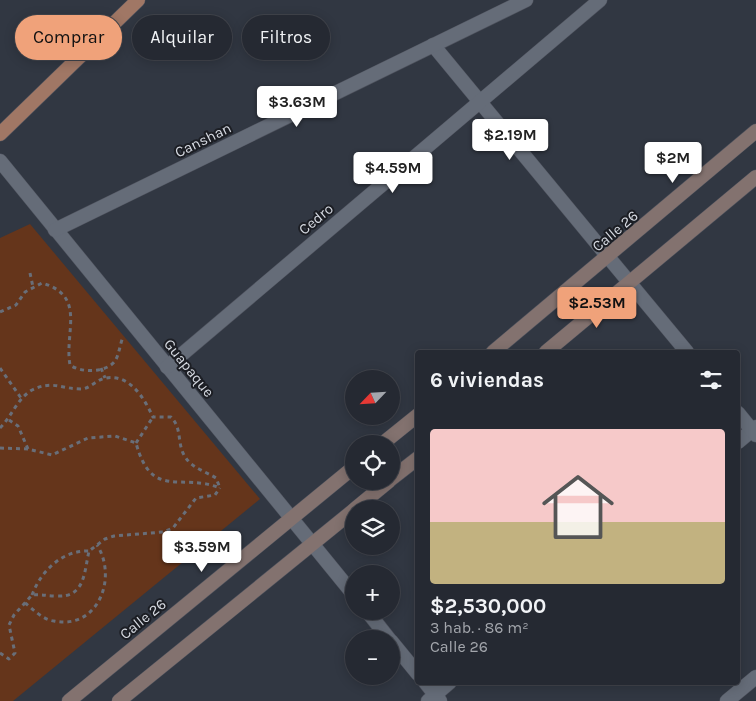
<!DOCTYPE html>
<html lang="es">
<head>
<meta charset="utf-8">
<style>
	:root { --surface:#252932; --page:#2d313a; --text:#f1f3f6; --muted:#a3a6ac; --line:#42454d; --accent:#f0a27a }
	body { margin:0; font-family:Karla,sans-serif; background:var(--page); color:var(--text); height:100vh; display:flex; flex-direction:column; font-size:19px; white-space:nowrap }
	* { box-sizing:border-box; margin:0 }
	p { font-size:16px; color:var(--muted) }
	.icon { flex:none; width:28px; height:28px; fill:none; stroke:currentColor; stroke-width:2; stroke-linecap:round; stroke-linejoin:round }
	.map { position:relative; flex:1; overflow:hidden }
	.panel { position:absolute; left:415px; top:350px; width:325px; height:335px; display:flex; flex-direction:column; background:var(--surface); border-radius:5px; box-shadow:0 2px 12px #0003,0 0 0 1px var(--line) }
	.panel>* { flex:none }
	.banner { position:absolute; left:15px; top:15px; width:325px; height:45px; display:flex; gap:10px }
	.needle { width:32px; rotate:245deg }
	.controls { position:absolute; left:345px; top:370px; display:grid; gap:10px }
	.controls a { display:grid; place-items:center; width:55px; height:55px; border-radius:50%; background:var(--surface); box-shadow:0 2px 12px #0003,0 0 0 1px var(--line); font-size:25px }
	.price { position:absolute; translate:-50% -42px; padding:0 11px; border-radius:5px; background:#fff; color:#222; font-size:16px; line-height:32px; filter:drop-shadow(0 1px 2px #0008) }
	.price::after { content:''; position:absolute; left:50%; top:30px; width:15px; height:11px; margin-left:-8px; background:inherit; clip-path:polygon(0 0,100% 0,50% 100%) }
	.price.selected { background:var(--accent); color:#111 }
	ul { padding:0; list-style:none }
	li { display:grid; align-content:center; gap:10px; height:265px; padding:0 15px }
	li+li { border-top:1px solid var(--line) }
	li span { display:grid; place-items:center; height:155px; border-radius:5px; color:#555 }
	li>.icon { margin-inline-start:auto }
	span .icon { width:90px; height:90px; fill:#fffc; stroke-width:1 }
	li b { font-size:21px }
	h2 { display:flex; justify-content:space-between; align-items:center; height:60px; padding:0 15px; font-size:21px }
	.tag { padding:0 18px; border-radius:22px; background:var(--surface); box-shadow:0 2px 12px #0003,0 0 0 1px var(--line); font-size:18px; line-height:45px }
	.tag.selected { background:var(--accent); color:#111 }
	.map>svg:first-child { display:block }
	.green { fill:#65351b }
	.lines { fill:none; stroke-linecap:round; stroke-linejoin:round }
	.minor-casing { stroke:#4e525d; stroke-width:15 }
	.tertiary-casing { stroke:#4e525d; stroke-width:15 }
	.secondary-casing { stroke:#4e525d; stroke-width:15 }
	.primary-casing { stroke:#4e525d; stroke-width:15 }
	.path { stroke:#696e78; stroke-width:3; stroke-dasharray:4 4; stroke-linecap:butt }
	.minor { stroke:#656c78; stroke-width:14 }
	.tertiary { stroke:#656c78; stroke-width:14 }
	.secondary { stroke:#83726f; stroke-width:14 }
	.primary { stroke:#a07765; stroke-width:14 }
	.labels { text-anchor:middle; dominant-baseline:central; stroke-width:4; stroke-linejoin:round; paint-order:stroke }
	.street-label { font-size:15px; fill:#d5d9e1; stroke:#1c1e24 }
</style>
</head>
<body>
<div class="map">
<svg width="756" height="701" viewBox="0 0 756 701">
	<rect width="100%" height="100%" fill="#313742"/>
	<path class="green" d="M 30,224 L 260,499 L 13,701 L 0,701 L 0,238 Z"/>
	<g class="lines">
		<defs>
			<g id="minor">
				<path d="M 433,45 L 609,258"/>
				<path d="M 0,161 L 354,595"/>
				<path d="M 55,230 L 526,0"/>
				<path d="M 167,367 L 600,0"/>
				<path d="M 738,442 L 756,427"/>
				<path d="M 367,611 L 389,639"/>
				<path d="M 391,641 L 418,674"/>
				<path d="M 425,682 L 440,701"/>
				<path d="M 428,701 L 450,682"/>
				<path d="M 727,701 L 756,677"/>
			</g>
			<g id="tertiary">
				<path d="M 609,258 L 687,352"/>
				<path d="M 738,413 L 756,435"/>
			</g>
			<g id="secondary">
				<path d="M 493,352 L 756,131"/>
				<path d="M 546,352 L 756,177"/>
				<path d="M 382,444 L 418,415"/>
				<path d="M 391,479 L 418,458"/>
				<path d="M 355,509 L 389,481"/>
				<path d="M 69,701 L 354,467"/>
				<path d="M 119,701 L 354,510"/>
			</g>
			<path id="primary" d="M 0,134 L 138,0"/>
		</defs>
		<use href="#minor" class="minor-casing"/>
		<use href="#tertiary" class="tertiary-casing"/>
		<use href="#secondary" class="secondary-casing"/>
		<use href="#primary" class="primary-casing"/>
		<g class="path">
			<path d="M 30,273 L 33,287"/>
			<path d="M 0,312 L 16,305 L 25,292 L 42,283 C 87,296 64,332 70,365 C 81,373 106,373 115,361 C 119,355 120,344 123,337"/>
			<path d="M 0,368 L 21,398"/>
			<path d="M 101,368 L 105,378"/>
			<path d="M 9,420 L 18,426 L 28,449"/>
			<path d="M 0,428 C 12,416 17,399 32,390 C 52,380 62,389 81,389 C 90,389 97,379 106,378 C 130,374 144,398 153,417 L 171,417 C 182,428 177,442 184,455 C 191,468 205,471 216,478 L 220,488"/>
			<path d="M 136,443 L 153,417"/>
			<path d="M 0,448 L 28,449 L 52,455 L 88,438 L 115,436 L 136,443 C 152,501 180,472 220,488"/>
			<path d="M 32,595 C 41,571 62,550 89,551"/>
			<path d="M 25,603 C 33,609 43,620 54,621 C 98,630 118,578 97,545"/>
			<path d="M 0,653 L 9,659 L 15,653 L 9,625 L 14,615 L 32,595 C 41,594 47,596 56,596 C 85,598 84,573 89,551 L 105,539 L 114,536 L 163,532 L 173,528 L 196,498 L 215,495 L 220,488"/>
		</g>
		<use href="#minor" class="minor"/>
		<use href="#tertiary" class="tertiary"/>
		<use href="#secondary" class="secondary"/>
		<use href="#primary" class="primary"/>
	</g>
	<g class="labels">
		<g class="street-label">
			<text transform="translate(203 140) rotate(-26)">Canshan</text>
			<text transform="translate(316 219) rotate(-40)">Cedro</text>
			<text transform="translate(615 231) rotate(-40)">Calle 26</text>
			<text transform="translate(189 368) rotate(51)">Guapaque</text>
			<text transform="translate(143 619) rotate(-39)">Calle 26</text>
		</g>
	</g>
</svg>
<div class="controls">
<a><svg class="needle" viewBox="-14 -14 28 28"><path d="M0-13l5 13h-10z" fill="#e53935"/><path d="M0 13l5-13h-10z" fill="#a3a6ac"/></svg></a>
<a><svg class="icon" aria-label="locate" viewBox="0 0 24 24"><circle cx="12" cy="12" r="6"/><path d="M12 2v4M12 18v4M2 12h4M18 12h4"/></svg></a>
<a><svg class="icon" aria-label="layers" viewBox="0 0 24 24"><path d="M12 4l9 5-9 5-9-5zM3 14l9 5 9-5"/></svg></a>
<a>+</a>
<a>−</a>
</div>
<b class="price" style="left:297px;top:128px">$3.63M</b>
<b class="price" style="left:510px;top:161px">$2.19M</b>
<b class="price" style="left:673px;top:184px">$2M</b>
<b class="price" style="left:393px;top:194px">$4.59M</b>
<b class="price selected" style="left:597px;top:329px">$2.53M</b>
<b class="price" style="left:202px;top:573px">$3.59M</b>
<div class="banner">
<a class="tag selected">Comprar</a>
<a class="tag">Alquilar</a>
<a class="tag">Filtros</a>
</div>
<section class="panel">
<h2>6 viviendas<svg class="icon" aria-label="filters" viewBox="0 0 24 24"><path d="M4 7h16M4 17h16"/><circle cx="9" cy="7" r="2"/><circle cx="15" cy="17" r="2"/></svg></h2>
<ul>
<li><span style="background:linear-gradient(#f6c9c9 60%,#c2b280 0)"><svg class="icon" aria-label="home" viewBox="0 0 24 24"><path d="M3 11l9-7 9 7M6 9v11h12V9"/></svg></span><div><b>$2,530,000</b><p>3 hab. · 86 m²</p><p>Calle 26</p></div></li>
</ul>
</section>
</div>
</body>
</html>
